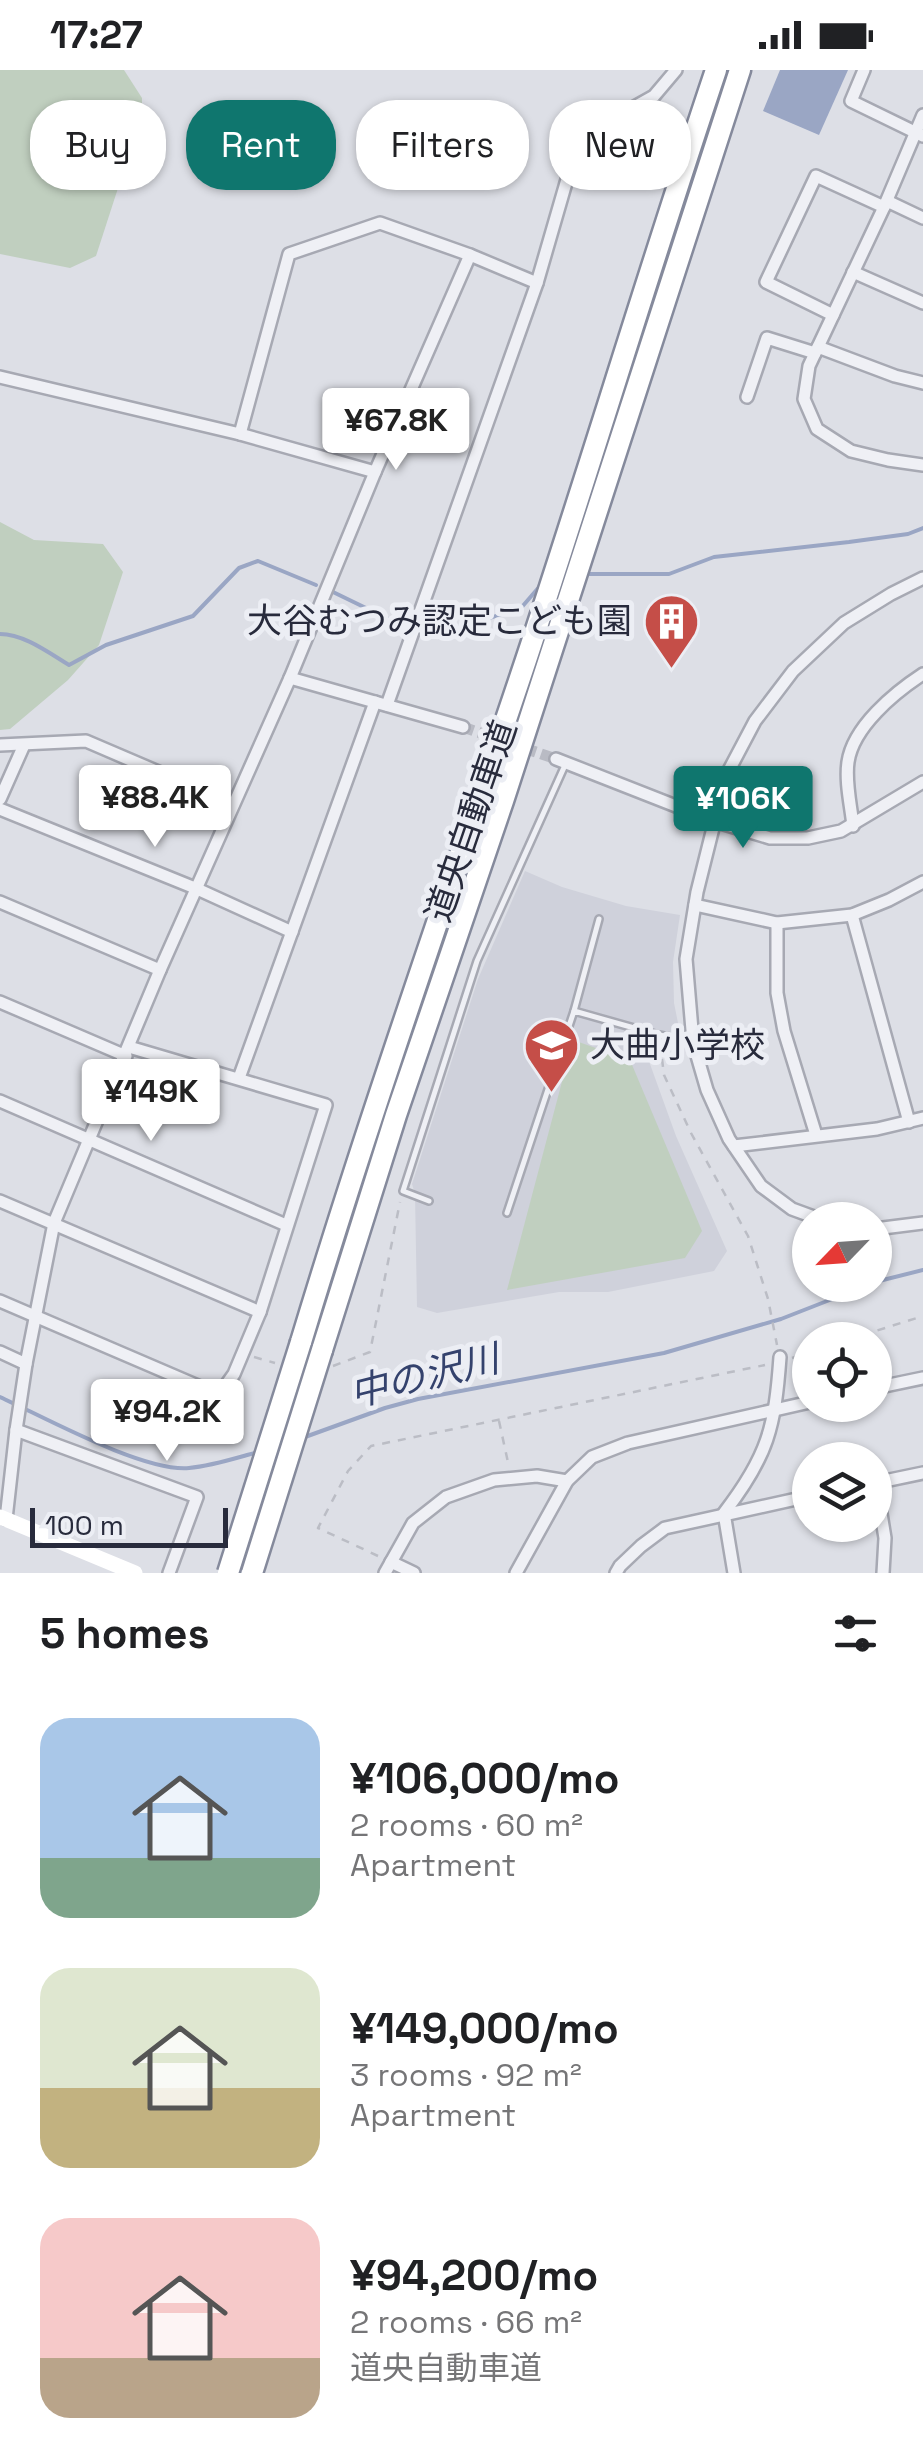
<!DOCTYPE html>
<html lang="en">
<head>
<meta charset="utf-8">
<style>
	:root { --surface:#fff; --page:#f2f2f2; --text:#202124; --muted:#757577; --accent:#0f766e }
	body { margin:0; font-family:"Space Grotesk","Noto Sans JP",sans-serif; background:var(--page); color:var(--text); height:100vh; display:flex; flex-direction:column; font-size:38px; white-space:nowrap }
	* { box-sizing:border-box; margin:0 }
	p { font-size:32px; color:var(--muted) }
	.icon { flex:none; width:55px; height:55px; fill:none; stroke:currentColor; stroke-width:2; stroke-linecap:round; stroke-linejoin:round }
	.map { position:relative; height:1503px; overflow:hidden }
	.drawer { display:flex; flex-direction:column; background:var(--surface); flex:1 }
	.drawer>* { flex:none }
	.guide { position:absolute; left:30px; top:30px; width:865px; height:90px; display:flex; gap:20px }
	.needle { width:65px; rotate:245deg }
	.controls { position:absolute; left:792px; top:1132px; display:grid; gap:20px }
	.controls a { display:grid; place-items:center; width:100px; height:100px; border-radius:50%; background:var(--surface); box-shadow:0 2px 8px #0004; font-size:50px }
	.scale { position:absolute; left:30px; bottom:25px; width:198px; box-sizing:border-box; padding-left:10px; border:5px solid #282b3c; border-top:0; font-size:28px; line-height:35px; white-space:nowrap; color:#282b3c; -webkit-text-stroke:8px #eceef4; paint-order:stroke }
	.price { position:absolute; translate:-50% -85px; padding:0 22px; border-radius:10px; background:#fff; color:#222; font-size:32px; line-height:65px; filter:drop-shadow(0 2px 5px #0008) }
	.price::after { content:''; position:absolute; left:50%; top:60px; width:30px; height:22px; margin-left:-15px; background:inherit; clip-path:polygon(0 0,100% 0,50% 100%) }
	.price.selected { background:var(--accent); color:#fff }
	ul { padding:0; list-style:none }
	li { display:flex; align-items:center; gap:30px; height:250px; padding:0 40px }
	li span { display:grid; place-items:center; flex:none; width:280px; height:200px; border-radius:30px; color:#555 }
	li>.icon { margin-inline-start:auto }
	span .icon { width:120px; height:120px; fill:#fffc; stroke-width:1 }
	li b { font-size:42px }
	h2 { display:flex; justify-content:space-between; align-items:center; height:120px; padding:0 40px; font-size:42px }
	.tag { padding:0 35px; border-radius:40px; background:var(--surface); box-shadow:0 2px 8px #0004; font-size:35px; line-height:90px }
	.tag.selected { background:var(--accent); color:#fff }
	.status { display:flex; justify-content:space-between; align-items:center; height:70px; padding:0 50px; background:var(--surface); direction:ltr }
	.status svg { height:28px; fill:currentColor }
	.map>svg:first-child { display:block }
	.built { fill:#cfd1db }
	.green { fill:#c0cfbf }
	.water { fill:#9aa6c4 }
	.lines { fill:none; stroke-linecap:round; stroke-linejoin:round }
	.stream { stroke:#9aa6c4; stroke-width:4 }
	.street-tunnel { stroke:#b9bbc4; stroke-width:11; stroke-dasharray:11 5.5; stroke-linecap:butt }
	.lane-casing { stroke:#a7a9b3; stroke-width:10 }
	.street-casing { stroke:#a7a9b3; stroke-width:16 }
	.highway-casing { stroke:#858a9c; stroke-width:25 }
	.path { stroke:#bbbdc5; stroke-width:2.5; stroke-dasharray:8 8; stroke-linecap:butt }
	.lane { stroke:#eff0f5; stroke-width:5 }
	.street { stroke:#eff0f5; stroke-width:11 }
	.secondary { stroke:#fff; stroke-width:15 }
	.highway { stroke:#fff; stroke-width:20 }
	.highway-bridge-casing { stroke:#858a9c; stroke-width:25; stroke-linecap:butt }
	.highway-bridge { stroke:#fff; stroke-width:20 }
	.labels { text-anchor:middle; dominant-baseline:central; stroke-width:10; stroke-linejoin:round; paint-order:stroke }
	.poi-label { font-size:35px; fill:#282b3c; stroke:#eceef4; text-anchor:end }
	.street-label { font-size:35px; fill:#282b3c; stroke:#eceef4 }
	.water-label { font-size:38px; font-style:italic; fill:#34426d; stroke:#eceef4 }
</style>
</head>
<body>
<div class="status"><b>17:27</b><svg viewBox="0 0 49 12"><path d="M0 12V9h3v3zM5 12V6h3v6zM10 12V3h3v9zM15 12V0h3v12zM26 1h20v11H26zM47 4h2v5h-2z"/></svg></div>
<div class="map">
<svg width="923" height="1503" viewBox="0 0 923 1503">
	<rect width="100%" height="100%" fill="#dddfe6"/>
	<path class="built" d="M 525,801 L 562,817 L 626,836 L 680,845 L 673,892 L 674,933 L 679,958 L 673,967 L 643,959 L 646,983 L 676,1066 L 727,1181 L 714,1201 L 608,1222 L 559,1222 L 437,1243 L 417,1237 L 415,1124 L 412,1114 L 478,909 Z"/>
	<g class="green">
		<path d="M 0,0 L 124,0 L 142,28 L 142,44 L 96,186 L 70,198 L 0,184 Z"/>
		<path d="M 0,452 L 34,470 L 103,474 L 123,502 L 99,575 L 68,610 L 10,659 L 0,660 Z"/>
		<path d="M 573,970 L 630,990 L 702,1161 L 685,1188 L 507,1220 Z"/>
	</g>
	<path class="water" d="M 780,0 L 848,0 L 819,65 L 763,41 Z"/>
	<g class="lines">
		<g class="stream">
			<path d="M 584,504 L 669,504 L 714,487 L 849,472 L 908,464 L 923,458"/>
			<path d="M 333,522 L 403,556"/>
			<path d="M 427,559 L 442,563 L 521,538 L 540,516"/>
			<path d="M 0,564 C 24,564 49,583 69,595 L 106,575 L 193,546 L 239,498 L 258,491 L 316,515"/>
			<path d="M 875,1212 L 923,1200"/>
			<path d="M 0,1327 C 44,1347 143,1402 189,1398 C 212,1396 236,1388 258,1382"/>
			<path d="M 305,1367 L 385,1338 L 418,1329 L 664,1283 L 781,1249 L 868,1215"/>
		</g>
		<path class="street-tunnel" d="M 463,657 L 556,689"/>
		<defs>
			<g id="lane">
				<path d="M 574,941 L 599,849"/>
				<path d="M 429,1131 L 403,1121 L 477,891 L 566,693"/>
				<path d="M 507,1143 L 574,941 L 659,965 L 690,971"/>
			</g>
			<g id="street">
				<path d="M 864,0 L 851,31 L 923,66"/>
				<path d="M 923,45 L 884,137 L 809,296 L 804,329 L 817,359 L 851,381 L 888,390 L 923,395"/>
				<path d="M 887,131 L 923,148"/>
				<path d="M 853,202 L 923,233"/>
				<path d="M 833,245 L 766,212 L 816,106 L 884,137"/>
				<path d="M 818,277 L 895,306 L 923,313"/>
				<path d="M 0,307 L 240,364 L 375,402"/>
				<path d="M 747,327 L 767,268 L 815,283"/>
				<path d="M 240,364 L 289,184 L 380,153 L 470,185 L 537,213"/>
				<path d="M 290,608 L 463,657"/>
				<path d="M 387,635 L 537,213 L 579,68 L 654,26 L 676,0"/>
				<path d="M 0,675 L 86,671 L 233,734"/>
				<path d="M 556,689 L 714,751 L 770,768 L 808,768 L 841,761 L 923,712"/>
				<path d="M 0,729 L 24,675"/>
				<path d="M 0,739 L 195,818 L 292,862"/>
				<path d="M 853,756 C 851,736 845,712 848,692 C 853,657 894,623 923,604"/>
				<path d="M 0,832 L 160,900"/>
				<path d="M 695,835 L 777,853 L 852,845 L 889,830 L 923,812"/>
				<path d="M 852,845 L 909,1052"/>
				<path d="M 777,853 L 777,923 L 784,961 L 816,1065"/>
				<path d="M 0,932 L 126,986"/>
				<path d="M 239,1008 L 375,632"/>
				<path d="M 0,1031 L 286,1155"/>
				<path d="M 734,1076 L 877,1059 L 923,1048"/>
				<path d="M 0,1131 L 260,1242"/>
				<path d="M 822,1150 L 792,1139 L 761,1116 L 729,1069 L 707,1020 L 693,972 L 686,889 L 697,822 L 726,706 L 755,651 L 793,601 L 844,553 L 891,524 L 923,508"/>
				<path d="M 875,1159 L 923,1153"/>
				<path d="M 0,1231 L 219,1325 L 234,1304 L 260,1242 L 326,1035 L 129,977"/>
				<path d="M 0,1282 L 26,1294"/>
				<path d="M 875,1318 L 923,1308"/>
				<path d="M 16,1360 L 197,1427 L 169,1503"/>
				<path d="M 875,1413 L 923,1403"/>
				<path d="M 876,1413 L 885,1468 L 883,1503"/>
				<path d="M 6,1449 L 16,1360 L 26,1294 L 54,1153 L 160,900 L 290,608 L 375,402 L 470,185"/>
				<path d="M 391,1492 L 414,1503"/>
				<path d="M 385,1503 L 413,1453 L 446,1427 L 494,1410 L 537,1406 L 567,1411"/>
				<path d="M 516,1503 L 567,1411 L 592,1387 L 628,1373 L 810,1332"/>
				<path d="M 616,1503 L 620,1496 L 641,1476 L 665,1458 L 810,1426"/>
				<path d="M 734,1503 L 724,1443 C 768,1386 775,1357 780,1287"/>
			</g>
			<g id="highway">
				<path d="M 301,1272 C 370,1043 450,817 526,590 C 591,394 650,196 716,0"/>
				<path d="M 322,1280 L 396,1045 L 503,731 L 740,0"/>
			</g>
		</defs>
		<use href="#lane" class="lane-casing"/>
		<use href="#street" class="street-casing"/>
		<use href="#highway" class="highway-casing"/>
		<g class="path">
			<path d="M 660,973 L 664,1005 L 691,1063 L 748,1166 L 768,1229 L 777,1275"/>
			<path d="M 847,1270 L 923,1246"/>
			<path d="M 254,1287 L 275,1293"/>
			<path d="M 792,1288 L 810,1282"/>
			<path d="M 333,1296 L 370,1282 L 400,1132"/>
			<path d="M 499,1351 L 509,1397"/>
			<path d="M 378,1486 L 318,1458 L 348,1401 L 371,1376 L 765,1295"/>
		</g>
		<use href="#lane" class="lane"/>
		<use href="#street" class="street"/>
		<path class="secondary" d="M 0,1447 L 135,1503"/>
		<use href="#highway" class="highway"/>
		<defs>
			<g id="highway-bridge">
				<path d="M 228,1503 L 301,1272"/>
				<path d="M 252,1503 L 322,1280"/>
			</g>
		</defs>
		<use href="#highway-bridge" class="highway-bridge-casing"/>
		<use href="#highway-bridge" class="highway-bridge"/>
	</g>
	<defs>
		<symbol id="building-pin" viewBox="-11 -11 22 30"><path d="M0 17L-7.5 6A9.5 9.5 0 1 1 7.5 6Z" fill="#c54e48" stroke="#eceef4"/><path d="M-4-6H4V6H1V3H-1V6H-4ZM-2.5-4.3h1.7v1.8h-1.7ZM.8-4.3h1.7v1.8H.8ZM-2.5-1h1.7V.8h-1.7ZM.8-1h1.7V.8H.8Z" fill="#fff"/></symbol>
		<symbol id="school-pin" viewBox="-11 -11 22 30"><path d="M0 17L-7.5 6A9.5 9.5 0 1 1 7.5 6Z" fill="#c54e48" stroke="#eceef4"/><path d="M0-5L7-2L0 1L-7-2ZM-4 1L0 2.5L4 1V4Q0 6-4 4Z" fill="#fff"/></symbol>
	</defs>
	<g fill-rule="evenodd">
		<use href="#building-pin" x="640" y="520" width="63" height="86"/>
		<use href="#school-pin" x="520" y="944" width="63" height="86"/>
	</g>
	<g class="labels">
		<g class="poi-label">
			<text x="632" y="551">大谷むつみ認定こども園</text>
			<text x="590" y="975" text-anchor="start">大曲小学校</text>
		</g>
		<g class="street-label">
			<text transform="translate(471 751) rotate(-71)">道央自動車道</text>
		</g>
		<g class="water-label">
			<text transform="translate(424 1306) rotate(-14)">中の沢川</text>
		</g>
	</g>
</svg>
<div class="controls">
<a><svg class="needle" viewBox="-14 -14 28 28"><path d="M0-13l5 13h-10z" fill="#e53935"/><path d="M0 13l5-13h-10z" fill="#757577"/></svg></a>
<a><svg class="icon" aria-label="locate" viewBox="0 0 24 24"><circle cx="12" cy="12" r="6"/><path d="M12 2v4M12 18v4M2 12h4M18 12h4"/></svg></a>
<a><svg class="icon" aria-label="layers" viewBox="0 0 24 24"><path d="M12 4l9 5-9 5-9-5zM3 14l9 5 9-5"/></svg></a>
</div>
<div class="scale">100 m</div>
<b class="price" style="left:396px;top:403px">¥67.8K</b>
<b class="price" style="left:155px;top:780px">¥88.4K</b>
<b class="price selected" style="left:743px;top:781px">¥106K</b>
<b class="price" style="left:151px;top:1074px">¥149K</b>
<b class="price" style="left:167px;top:1394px">¥94.2K</b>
<div class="guide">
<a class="tag">Buy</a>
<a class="tag selected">Rent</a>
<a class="tag">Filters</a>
<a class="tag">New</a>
</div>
</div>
<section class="drawer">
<h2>5 homes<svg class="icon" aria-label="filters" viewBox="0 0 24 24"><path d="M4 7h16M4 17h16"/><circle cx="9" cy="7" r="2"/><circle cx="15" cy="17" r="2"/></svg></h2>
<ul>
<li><span style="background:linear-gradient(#a9c7e8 70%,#7fa58c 0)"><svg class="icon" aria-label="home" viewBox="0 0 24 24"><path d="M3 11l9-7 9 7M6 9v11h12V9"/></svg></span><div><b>¥106,000/mo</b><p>2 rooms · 60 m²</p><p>Apartment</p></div></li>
<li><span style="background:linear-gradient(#dfe7d0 60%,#c2b280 0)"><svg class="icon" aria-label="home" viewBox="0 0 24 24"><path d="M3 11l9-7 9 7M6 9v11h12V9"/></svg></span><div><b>¥149,000/mo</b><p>3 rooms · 92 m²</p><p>Apartment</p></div></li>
<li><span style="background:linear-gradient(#f6c9c9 70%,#b9a48a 0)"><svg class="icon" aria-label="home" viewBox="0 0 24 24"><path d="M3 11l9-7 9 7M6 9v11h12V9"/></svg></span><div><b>¥94,200/mo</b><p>2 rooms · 66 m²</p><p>道央自動車道</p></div></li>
</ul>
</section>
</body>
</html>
